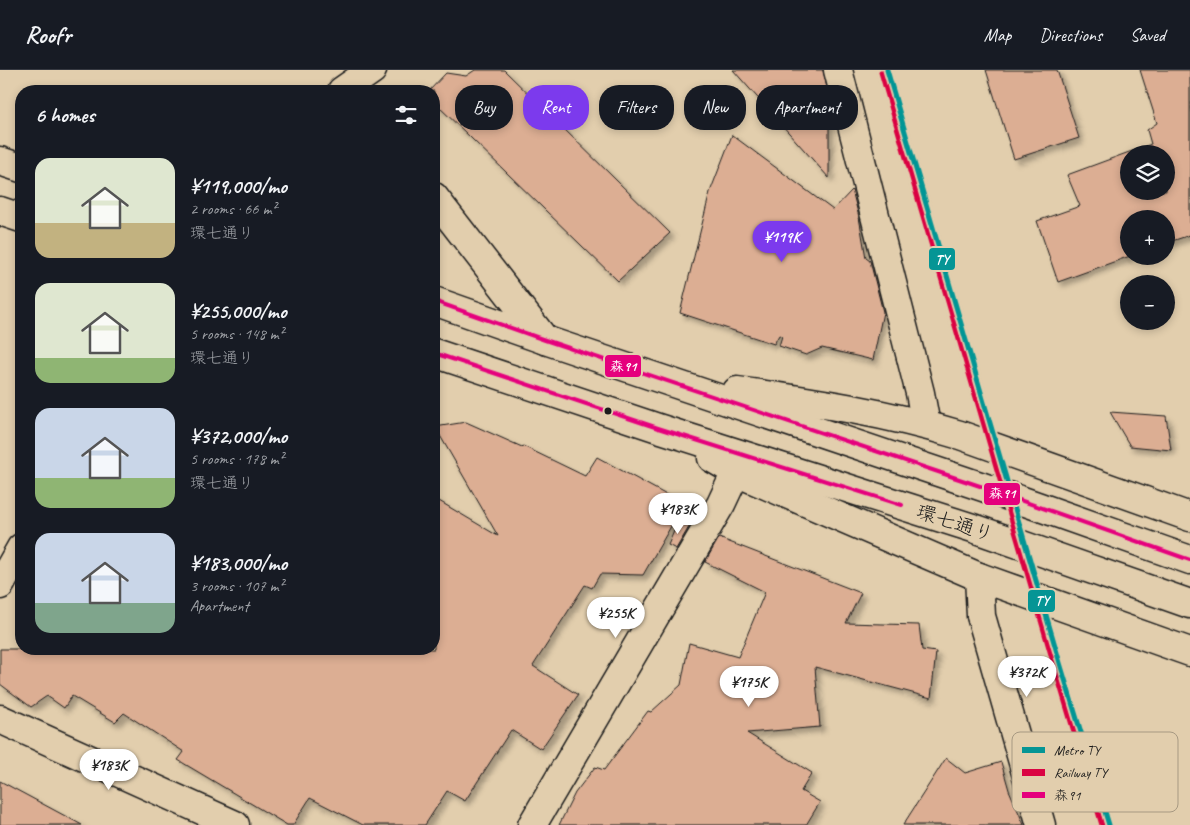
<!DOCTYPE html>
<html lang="en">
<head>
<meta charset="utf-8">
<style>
	:root { --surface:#171b24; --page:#20242c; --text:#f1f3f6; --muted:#9ea1a6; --line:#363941; --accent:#7c3aed }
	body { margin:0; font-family:Caveat,"Klee One",sans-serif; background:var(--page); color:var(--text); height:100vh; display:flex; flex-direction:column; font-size:19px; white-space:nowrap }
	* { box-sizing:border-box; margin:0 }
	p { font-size:16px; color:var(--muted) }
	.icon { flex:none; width:28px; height:28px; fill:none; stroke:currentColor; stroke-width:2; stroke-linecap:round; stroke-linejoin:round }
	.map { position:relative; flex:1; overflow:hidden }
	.drawer { position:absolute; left:15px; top:15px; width:425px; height:570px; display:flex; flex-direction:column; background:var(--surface); border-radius:20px; box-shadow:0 2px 8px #0003 }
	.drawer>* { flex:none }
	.top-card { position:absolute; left:455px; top:15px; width:475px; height:45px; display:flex; gap:10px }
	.fabs { position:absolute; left:1120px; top:75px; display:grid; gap:10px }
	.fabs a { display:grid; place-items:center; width:55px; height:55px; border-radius:50%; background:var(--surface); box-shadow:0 2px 8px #0003; font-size:25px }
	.price { position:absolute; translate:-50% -42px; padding:0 11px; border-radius:18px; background:#fff; color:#222; font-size:16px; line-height:32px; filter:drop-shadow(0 1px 2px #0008) }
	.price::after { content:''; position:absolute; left:50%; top:30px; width:15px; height:11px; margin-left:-8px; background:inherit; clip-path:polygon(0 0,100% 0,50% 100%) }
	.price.active { background:var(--accent); color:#fff }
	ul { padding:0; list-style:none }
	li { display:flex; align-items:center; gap:15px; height:125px; padding:0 20px }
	li span { display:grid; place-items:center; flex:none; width:140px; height:100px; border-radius:15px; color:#555 }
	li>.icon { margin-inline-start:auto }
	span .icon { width:60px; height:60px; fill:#fffc; stroke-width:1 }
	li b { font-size:21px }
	h2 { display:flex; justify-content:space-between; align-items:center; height:60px; padding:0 20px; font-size:21px }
	.tag { padding:0 18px; border-radius:20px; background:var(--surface); box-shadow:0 2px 8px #0003; font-size:18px; line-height:45px }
	.tag.active { background:var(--accent); color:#fff }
	header { display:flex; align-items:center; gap:30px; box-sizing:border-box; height:70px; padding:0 25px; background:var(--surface); border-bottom:1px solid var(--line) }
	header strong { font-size:24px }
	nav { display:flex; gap:28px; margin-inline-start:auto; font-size:18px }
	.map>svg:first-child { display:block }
	.building { fill:#dcae93; stroke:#1c1c1c; fill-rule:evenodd; filter:url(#shadow) }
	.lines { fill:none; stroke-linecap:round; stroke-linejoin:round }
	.minor-casing { stroke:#1c1c1c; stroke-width:31 }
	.primary-casing { stroke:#1c1c1c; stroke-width:31 }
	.minor { stroke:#e2cead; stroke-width:28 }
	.primary { stroke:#e2cead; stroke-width:28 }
	.bus-1-casing { stroke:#e2cead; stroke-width:8 }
	.bus-1 { stroke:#e5007d; stroke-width:4 }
	.rail-1-casing { stroke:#e2cead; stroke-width:9 }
	.rail-1 { stroke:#da0442; stroke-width:5 }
	.metro-1-casing { stroke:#e2cead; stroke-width:9 }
	.metro-1 { stroke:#059595; stroke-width:5 }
	.bus-dot { fill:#1c1c1c; stroke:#e2cead; stroke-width:2 }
	.labels { text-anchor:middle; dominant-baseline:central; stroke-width:4.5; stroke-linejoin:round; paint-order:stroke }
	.street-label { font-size:20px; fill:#1c1c1c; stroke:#e2cead }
	.key { fill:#e2cead; stroke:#a79982; stroke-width:1 }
	.key-label { font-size:14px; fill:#1c1c1c }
	.line-badge { stroke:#e2cead; stroke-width:2 }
	.badge-label { font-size:14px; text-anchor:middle; font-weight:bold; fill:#fff }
</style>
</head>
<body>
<header>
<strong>Roofr</strong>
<nav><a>Map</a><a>Directions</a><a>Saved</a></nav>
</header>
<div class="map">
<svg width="1190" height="755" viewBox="0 0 1190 755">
	<defs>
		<filter id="shadow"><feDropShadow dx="4.5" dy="4.5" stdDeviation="2.5" flood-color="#0004"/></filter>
	</defs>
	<rect width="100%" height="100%" fill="#e2cead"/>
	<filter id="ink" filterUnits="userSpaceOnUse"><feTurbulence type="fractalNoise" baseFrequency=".02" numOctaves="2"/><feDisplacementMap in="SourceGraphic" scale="10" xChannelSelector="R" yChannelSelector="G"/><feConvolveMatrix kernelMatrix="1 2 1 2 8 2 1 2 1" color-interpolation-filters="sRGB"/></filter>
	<g filter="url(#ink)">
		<g class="building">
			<path d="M 475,0 L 504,0 L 670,163 L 618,211 L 434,32 L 434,21 L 429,21 L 446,3 L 466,6 Z"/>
			<path d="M 733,0 L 823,0 L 829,26 L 829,108 Z"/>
			<path d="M 986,0 L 1057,0 L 1079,68 L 1014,89 Z"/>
			<path d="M 1140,0 L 1190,0 L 1190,165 L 1166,173 L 1166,149 L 1129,149 L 1129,186 L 1130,186 L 1058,212 L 1037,151 L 1080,136 L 1067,105 L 1151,74 L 1147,60 L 1157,53 ZM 1129,84 L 1166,84 L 1166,121 L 1129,121 Z"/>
			<path d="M 732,65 L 833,140 L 852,120 L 859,147 L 866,188 L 870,191 L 883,242 L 873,290 L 822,278 L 806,285 L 779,276 L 782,266 L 779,265 L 774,274 L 680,243 L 710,122 Z"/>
			<path d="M 1110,342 L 1166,346 L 1171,380 L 1130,376 Z"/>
			<path d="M 466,352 L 522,377 L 523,376 L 585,406 L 597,387 L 672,428 L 678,444 L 643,505 L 600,504 L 592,518 L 585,515 L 533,596 L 578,625 L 541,679 L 511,660 L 465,731 L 447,721 L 425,755 L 363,755 L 310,728 L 293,755 L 287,755 L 178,690 L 184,682 L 124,643 L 115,652 L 72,626 L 64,638 L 47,626 L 31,637 L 0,614 L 0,579 L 434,579 L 434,428 L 498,466 L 435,357 Z"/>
			<path d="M 678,452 L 689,457 L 676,479 L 668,475 Z"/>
			<path d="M 719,468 L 861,523 L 846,553 L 919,555 L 922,580 L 936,582 L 931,628 L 815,597 L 820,657 L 747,663 L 812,703 L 801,721 L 820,732 L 806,755 L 559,755 L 575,723 L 595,697 L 604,700 L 648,641 L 651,642 L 681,615 L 689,573 L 738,587 L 765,522 L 705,492 Z"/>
			<path d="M 946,688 L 965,703 L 1001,692 L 1009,720 L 1024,755 L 903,755 Z"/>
			<path d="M 0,711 L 82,755 L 0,755 Z"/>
		</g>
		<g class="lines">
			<defs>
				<g id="minor">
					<path d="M 838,0 L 920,323 L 926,355"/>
					<path d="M 342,21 L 372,0"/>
					<path d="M 434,127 L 545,270"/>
					<path d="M 979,507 L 981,546 L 1041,755"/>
					<path d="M 0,515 L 21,478"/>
					<path d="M 0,649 L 235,755"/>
					<path d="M 532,755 L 721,434 L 736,402"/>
				</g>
				<g id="primary">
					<path d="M 0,91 L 21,98"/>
					<path d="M 0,141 L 21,148"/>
					<path d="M 434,231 L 545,270 L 983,417 L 1190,490"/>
					<path d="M 434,283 L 658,358 L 976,459 L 1190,534"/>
					<path d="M 737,321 C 812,331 888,343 960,365 L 1190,447"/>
					<path d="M 712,388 L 736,402 L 979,507 L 1190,582"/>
				</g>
			</defs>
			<use href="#minor" class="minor-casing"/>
			<use href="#primary" class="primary-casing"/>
			<use href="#minor" class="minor"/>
			<use href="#primary" class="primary"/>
			<defs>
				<g id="bus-1">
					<path d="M 434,231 L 545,270 L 983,417 L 1190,490"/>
					<path d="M 434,283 L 658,358 L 902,435"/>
				</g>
			</defs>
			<use href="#bus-1" class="bus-1-casing"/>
			<use href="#bus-1" class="bus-1"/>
			<defs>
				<path id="rail-1" d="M 881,2 L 1054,595 L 1102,755"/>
			</defs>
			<use href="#rail-1" class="rail-1-casing"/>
			<use href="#rail-1" class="rail-1"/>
			<defs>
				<path id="metro-1" d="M 887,0 L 1060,593 L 1109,755"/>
			</defs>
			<use href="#metro-1" class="metro-1-casing"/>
			<use href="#metro-1" class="metro-1"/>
		</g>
	</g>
	<circle class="bus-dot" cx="608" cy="341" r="4.5"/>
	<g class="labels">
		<g class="street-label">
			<text transform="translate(955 453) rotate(18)">環七通り</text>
		</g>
	</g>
	<rect x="1012" y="662" width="166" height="80" rx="8" class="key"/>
	<rect x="1022" y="677" width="23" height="6" fill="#059595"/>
	<rect x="1022" y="699" width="23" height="7" fill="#da0442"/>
	<rect x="1022" y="722" width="23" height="6" fill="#e5007d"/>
	<g class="key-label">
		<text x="1054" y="685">Metro TY</text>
		<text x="1054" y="707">Railway TY</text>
		<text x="1054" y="730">森91</text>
	</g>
	<g class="line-badge">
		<rect x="928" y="177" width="28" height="24" rx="5" fill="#059595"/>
		<rect x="604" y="284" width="38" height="24" rx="5" fill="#e5007d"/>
		<rect x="983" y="412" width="38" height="24" rx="5" fill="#e5007d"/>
		<rect x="1027" y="519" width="29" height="24" rx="5" fill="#059595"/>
	</g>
	<g class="badge-label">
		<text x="942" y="194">TY</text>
		<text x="623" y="301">森91</text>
		<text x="1002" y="428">森91</text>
		<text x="1042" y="535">TY</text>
	</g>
</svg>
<div class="fabs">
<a><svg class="icon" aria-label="layers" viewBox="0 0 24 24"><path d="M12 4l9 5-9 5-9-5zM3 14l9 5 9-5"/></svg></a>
<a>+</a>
<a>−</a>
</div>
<b class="price active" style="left:782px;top:193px">¥119K</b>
<b class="price" style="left:678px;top:465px">¥183K</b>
<b class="price" style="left:616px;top:569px">¥255K</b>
<b class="price" style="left:1027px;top:628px">¥372K</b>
<b class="price" style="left:749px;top:638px">¥175K</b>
<b class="price" style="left:109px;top:721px">¥183K</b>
<div class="top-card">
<a class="tag">Buy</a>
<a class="tag active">Rent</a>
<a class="tag">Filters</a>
<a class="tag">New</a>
<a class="tag">Apartment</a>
</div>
<section class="drawer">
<h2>6 homes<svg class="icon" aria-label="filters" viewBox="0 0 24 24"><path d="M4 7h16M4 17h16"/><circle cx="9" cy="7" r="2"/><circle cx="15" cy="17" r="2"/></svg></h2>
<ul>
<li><span style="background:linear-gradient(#dfe7d0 65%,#c2b280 0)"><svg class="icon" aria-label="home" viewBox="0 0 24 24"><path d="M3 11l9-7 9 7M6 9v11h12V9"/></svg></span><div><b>¥119,000/mo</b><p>2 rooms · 66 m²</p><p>環七通り</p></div></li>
<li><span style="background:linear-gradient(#dfe7d0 75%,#8fb573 0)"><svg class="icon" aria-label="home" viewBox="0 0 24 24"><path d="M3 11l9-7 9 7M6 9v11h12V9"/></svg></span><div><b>¥255,000/mo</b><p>5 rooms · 148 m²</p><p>環七通り</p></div></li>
<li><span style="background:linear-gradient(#c9d6e8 70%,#8fb573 0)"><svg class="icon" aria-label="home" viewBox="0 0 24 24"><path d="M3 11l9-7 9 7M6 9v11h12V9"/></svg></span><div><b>¥372,000/mo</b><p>5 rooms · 178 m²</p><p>環七通り</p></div></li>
<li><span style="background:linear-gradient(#c9d6e8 70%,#7fa58c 0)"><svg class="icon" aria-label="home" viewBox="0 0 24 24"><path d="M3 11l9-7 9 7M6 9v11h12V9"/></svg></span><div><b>¥183,000/mo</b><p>3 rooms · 107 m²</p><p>Apartment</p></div></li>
</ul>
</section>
</div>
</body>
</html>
